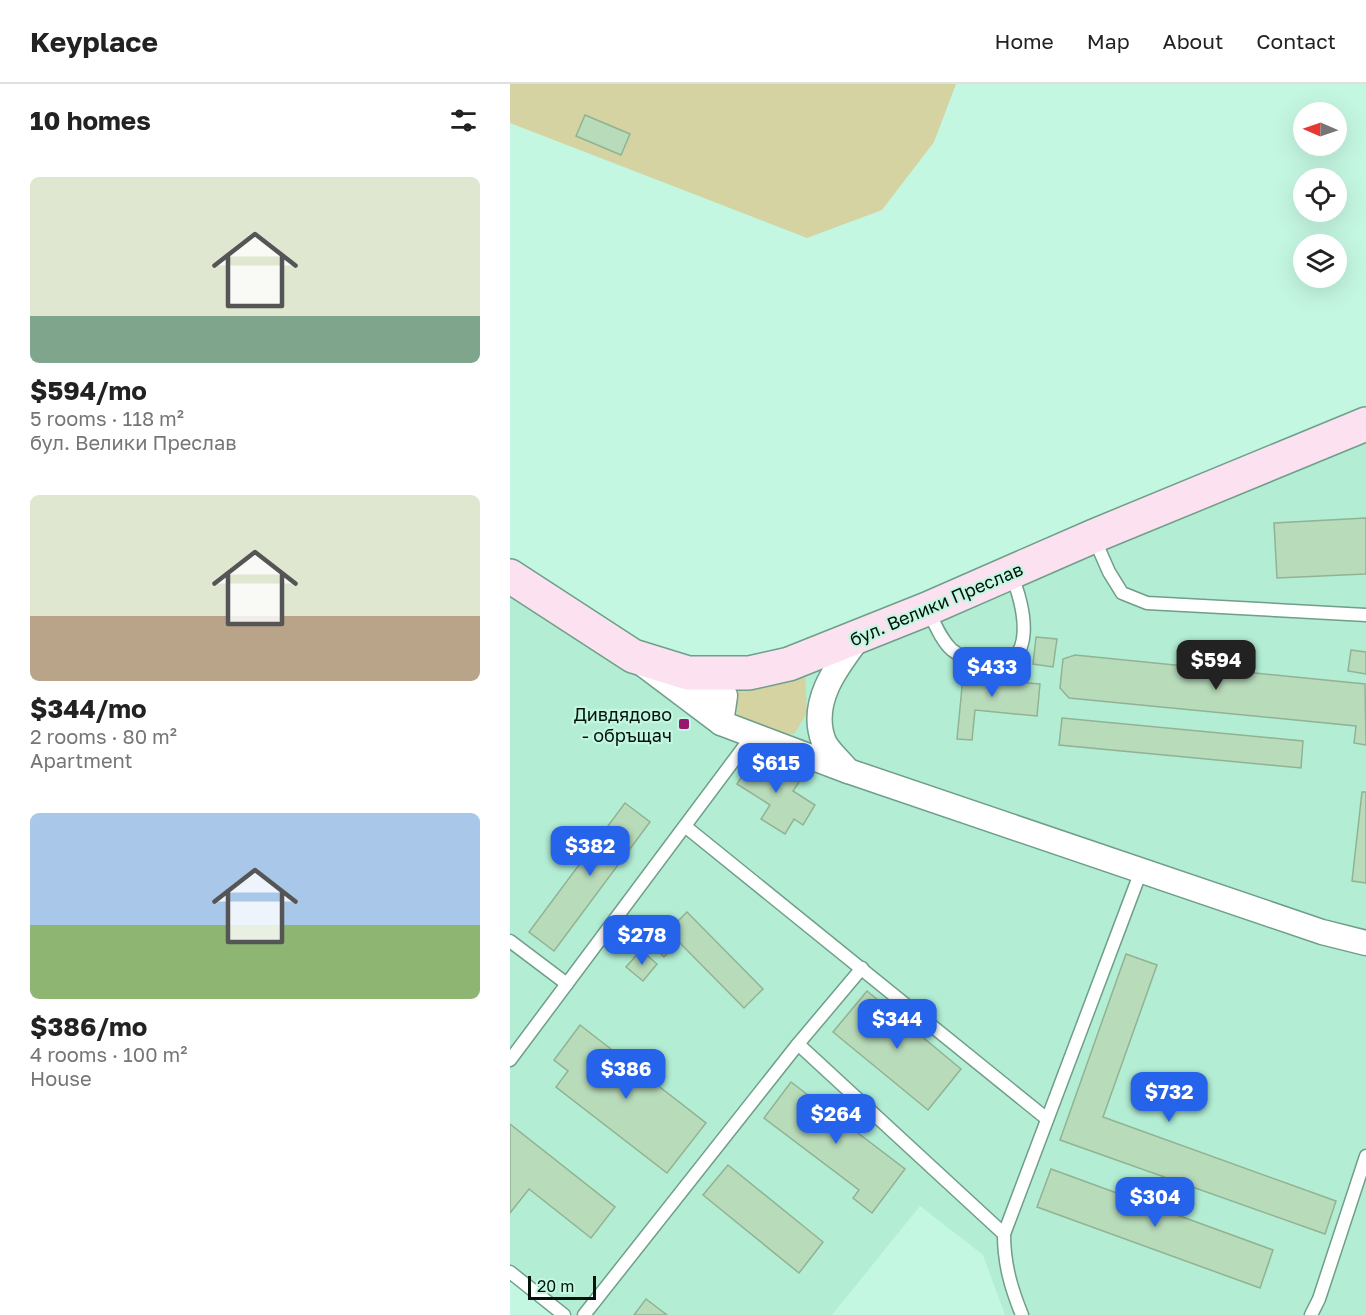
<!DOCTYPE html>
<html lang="en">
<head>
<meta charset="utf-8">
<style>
	:root { --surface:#fff; --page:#f6f6f6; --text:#222; --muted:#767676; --line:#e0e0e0; --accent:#2563eb }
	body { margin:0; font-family:"Golos Text",sans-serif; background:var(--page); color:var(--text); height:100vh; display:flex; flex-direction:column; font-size:22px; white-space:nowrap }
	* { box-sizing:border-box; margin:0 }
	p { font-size:20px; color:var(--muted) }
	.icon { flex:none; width:33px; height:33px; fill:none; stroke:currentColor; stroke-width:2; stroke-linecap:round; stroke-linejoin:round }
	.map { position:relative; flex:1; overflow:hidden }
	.sheet { display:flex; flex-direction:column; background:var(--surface); width:510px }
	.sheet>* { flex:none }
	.needle { width:39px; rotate:272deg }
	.controls { position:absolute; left:783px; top:18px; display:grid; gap:12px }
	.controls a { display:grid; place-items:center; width:54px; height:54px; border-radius:50%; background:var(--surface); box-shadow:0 6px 24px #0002; font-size:30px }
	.scale { position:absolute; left:18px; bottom:15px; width:68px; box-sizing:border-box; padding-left:6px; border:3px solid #02130c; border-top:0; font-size:16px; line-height:21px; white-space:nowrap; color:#02130c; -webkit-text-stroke:4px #c4f7e1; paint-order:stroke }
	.price { position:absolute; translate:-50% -51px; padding:0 14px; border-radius:12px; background:var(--accent); color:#fff; font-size:20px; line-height:39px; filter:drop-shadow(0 2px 3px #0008) }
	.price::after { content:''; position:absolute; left:50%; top:36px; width:18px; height:14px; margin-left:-9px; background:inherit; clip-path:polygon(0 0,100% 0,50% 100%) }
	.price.selected { background:#222; color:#fff }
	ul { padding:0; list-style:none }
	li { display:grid; align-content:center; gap:12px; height:318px; padding:0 30px }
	li span { display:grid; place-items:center; height:186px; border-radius:9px; color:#555 }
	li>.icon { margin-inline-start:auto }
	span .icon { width:108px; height:108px; fill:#fffc; stroke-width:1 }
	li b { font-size:26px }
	h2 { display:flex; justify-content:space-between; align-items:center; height:72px; padding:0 30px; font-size:26px }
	header { display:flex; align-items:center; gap:36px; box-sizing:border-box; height:84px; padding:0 30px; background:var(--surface); border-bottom:2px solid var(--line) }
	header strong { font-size:28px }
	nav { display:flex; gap:33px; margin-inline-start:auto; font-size:21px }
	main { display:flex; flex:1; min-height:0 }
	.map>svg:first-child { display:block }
	.built { fill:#b2edd4 }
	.green { fill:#d4d3a1 }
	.building { fill:#b8dbba; stroke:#91b393; stroke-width:1.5 }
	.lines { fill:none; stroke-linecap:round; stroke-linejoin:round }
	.service-casing { stroke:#6f9e8a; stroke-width:15 }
	.minor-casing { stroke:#6f9e8a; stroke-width:27 }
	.secondary-casing { stroke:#6f9e8a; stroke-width:36 }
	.service { stroke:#fff; stroke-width:12 }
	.minor { stroke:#fff; stroke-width:24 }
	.secondary { stroke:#fce1f0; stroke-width:33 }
	.poi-dot { fill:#98166c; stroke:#c4f7e1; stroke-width:2 }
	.labels { text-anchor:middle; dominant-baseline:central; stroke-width:4.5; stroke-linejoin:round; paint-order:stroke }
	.street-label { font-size:18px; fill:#02130c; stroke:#c4f7e1 }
	.poi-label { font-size:18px; fill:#02130c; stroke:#c4f7e1; text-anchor:end }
</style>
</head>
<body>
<header>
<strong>Keyplace</strong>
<nav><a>Home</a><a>Map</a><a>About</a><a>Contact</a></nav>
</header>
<main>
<section class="sheet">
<h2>10 homes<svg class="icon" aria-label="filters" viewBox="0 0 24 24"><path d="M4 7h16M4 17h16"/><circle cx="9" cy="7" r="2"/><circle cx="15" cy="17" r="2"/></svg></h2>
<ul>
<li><span style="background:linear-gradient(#dfe7d0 75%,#7fa58c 0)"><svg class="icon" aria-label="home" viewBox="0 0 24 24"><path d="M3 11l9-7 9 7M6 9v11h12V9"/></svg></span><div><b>$594/mo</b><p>5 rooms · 118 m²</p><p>бул. Велики Преслав</p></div></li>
<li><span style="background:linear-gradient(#dfe7d0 65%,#b9a48a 0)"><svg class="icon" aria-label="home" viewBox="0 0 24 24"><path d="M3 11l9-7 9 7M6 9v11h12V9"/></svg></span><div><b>$344/mo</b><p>2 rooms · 80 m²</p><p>Apartment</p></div></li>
<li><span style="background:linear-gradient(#a9c7e8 60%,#8fb573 0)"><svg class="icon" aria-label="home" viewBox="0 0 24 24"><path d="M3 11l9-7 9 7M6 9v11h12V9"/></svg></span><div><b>$386/mo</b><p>4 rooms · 100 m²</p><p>House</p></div></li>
</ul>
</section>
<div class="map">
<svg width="856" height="1231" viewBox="0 0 856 1231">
	<rect width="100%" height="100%" fill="#c4f7e1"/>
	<path class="built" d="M 856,341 L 856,1231 L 495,1231 L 473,1171 L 410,1122 L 322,1231 L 54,1231 L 0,1188 L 0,492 L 123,572 L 239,589 Z"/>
	<g class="green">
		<path d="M 0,0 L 446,0 L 424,58 L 372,126 L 297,154 L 0,39 Z"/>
		<path d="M 239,589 L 295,590 L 297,629 L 284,650 L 242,652 C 221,627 220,616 239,589 Z"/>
	</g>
	<g class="building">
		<path d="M 75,31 L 120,50 L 111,71 L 66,52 Z"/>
		<path d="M 856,434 L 856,490 L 767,494 L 764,439 Z"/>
		<path d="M 526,553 L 547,555 L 543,583 L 523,580 Z"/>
		<path d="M 841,566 L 856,568 L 856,590 L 838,587 Z"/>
		<path d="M 565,571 L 855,600 L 856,661 L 844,659 L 846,642 L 559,614 L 550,604 L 553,575 Z"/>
		<path d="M 460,576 L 471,595 L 530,600 L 527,632 L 465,626 L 462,656 L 447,655 L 452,603 L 446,584 Z"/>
		<path d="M 552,634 L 793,657 L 791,684 L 549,661 Z"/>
		<path d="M 246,670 L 289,698 L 283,707 L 305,721 L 293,741 L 284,735 L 275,750 L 251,735 L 260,721 L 227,700 Z"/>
		<path d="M 852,708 L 856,708 L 856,799 L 842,797 Z"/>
		<path d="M 115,719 L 140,738 L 44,867 L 19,848 Z"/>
		<path d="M 177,828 L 253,905 L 234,924 L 169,858 L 154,873 L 143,862 Z"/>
		<path d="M 131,866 L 147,880 L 133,897 L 116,883 Z"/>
		<path d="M 616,870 L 647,881 L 593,1033 L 826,1117 L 815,1150 L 550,1056 Z"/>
		<path d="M 357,907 L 451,985 L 418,1026 L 323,948 Z"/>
		<path d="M 70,941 L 196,1039 L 157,1089 L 46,1003 L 58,987 L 44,976 Z"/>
		<path d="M 281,998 L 395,1085 L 362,1129 L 343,1114 L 349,1106 L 254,1034 Z"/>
		<path d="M 0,1040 L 105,1123 L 81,1154 L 19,1105 L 0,1129 Z"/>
		<path d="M 218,1081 L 313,1158 L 289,1189 L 193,1111 Z"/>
		<path d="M 541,1085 L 763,1166 L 750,1204 L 527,1123 Z"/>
		<path d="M 136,1215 L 157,1231 L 124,1231 Z"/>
	</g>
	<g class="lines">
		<defs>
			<g id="service">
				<path d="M 584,454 L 599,488 L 612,509 L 637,519 L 856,531"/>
				<path d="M 418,526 C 425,540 431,556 442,566 C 451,573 465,579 476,580 C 530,588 514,518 501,491"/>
				<path d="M 176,743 L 537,1035"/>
				<path d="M 0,857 L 57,900"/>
				<path d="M 288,960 L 494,1150"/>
				<path d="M 0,976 L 242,652"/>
				<path d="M 0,1188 L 54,1231"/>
				<path d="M 74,1231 L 288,960 L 352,884"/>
				<path d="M 512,1231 C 501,1204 494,1180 494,1150 L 631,787"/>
				<path d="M 801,1231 L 809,1215 L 856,1072"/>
			</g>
			<g id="minor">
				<path d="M 134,581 L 211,639 L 215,612 L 178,589"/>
				<path d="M 211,639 L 338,687 L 812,848 L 856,859"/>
				<path d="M 338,687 C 331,678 319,668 314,658 C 298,618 328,581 350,552"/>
			</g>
			<path id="secondary" d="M 0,492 L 123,572 L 178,589 L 239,589 L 279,580 L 417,525 L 584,452 L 856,340"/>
		</defs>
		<use href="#service" class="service-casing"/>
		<use href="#minor" class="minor-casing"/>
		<use href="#secondary" class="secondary-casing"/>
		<use href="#service" class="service"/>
		<use href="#minor" class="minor"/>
		<use href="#secondary" class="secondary"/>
	</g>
	<rect class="poi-dot" x="168" y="634" width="12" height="12" rx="3"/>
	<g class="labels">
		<g class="street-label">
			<text transform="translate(426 520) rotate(-23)">бул. Велики Преслав</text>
		</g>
		<g class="poi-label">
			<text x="162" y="630">Дивдядово<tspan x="162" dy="21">- обръщач</tspan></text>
		</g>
	</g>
</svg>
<div class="controls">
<a><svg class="needle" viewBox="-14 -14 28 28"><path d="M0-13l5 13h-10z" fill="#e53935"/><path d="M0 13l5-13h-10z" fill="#767676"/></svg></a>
<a><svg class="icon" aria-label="locate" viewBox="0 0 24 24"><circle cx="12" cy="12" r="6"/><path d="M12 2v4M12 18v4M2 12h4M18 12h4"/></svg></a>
<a><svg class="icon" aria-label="layers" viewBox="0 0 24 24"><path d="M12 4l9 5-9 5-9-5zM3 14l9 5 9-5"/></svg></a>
</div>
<div class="scale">20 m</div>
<b class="price selected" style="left:706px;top:607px">$594</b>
<b class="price" style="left:482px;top:614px">$433</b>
<b class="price" style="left:266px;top:710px">$615</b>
<b class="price" style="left:80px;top:793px">$382</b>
<b class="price" style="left:132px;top:882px">$278</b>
<b class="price" style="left:387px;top:966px">$344</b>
<b class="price" style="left:116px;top:1016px">$386</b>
<b class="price" style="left:659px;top:1039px">$732</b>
<b class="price" style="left:326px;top:1061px">$264</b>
<b class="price" style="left:645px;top:1144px">$304</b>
</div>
</main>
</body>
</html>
